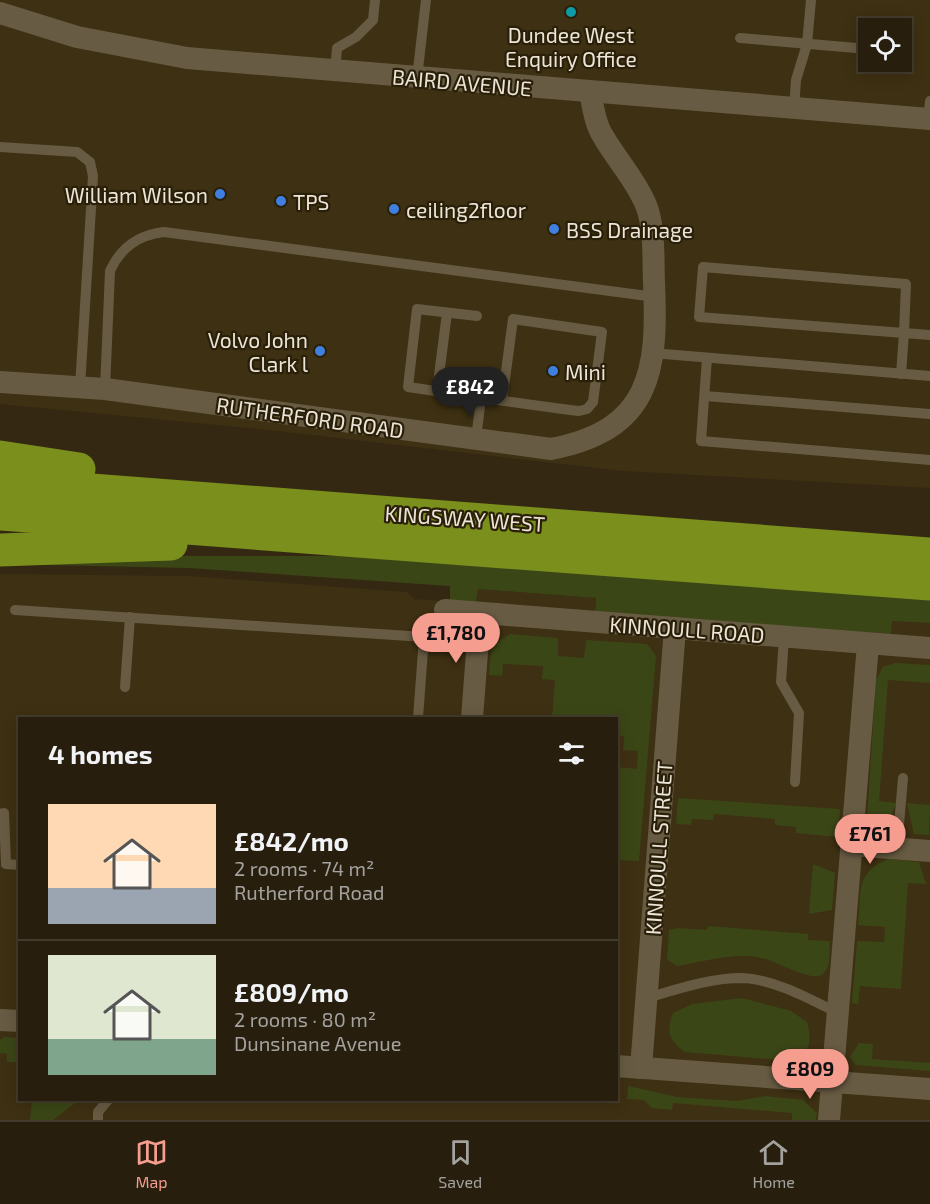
<!DOCTYPE html>
<html lang="en">
<head>
<meta charset="utf-8">
<style>
	:root { --surface:#271e0e; --page:#2f2717; --text:#f1f3f6; --muted:#a4a29e; --line:#433c2e; --accent:#f59d8f }
	body { margin:0; font-family:"Exo 2",sans-serif; background:var(--page); color:var(--text); height:100vh; display:flex; flex-direction:column; font-size:22px; white-space:nowrap }
	* { box-sizing:border-box; margin:0 }
	p { font-size:20px; color:var(--muted) }
	.icon { flex:none; width:33px; height:33px; fill:none; stroke:currentColor; stroke-width:2; stroke-linecap:round; stroke-linejoin:round }
	.map { position:relative; flex:1; overflow:hidden }
	.sheet { position:absolute; left:18px; top:717px; width:600px; height:384px; display:flex; flex-direction:column; background:var(--surface); border-radius:0px; box-shadow:0 3px 15px #0003,0 0 0 2px var(--line) }
	.sheet>* { flex:none }
	.tools { position:absolute; left:858px; top:18px; display:grid; gap:12px }
	.tools a { display:grid; place-items:center; width:54px; height:54px; border-radius:0px; background:var(--surface); box-shadow:0 3px 15px #0003,0 0 0 2px var(--line); font-size:30px }
	.price { position:absolute; translate:-50% -51px; padding:0 14px; border-radius:21px; background:var(--accent); color:#111; font-size:20px; line-height:39px; filter:drop-shadow(0 2px 3px #0008) }
	.price::after { content:''; position:absolute; left:50%; top:36px; width:18px; height:14px; margin-left:-9px; background:inherit; clip-path:polygon(0 0,100% 0,50% 100%) }
	.price.active { background:#222; color:#fff }
	ul { padding:0; list-style:none }
	li { display:flex; align-items:center; gap:18px; height:150px; padding:0 30px }
	li+li { border-top:2px solid var(--line) }
	li span { display:grid; place-items:center; flex:none; width:168px; height:120px; border-radius:0px; color:#555 }
	li>.icon { margin-inline-start:auto }
	span .icon { width:72px; height:72px; fill:#fffc; stroke-width:1 }
	li b { font-size:26px }
	h2 { display:flex; justify-content:space-between; align-items:center; height:72px; padding:0 30px; font-size:26px }
	.tab-bar { display:flex; justify-content:space-around; align-items:center; height:84px; border-top:2px solid var(--line); background:var(--surface); font-size:16px; color:var(--muted) }
	.tab-bar a { display:grid; justify-items:center; gap:3px }
	.tab-bar .active { color:var(--accent) }
	.map>svg:first-child { display:block }
	.built { fill:#3e3012; fill-rule:evenodd }
	.green { fill:#3b4617 }
	.lines { fill:none; stroke-linecap:round; stroke-linejoin:round }
	.service { stroke:#685b43; stroke-width:10 }
	.minor { stroke:#685b43; stroke-width:22 }
	.trunk { stroke:#7a8f1c; stroke-width:33 }
	.culture-dot { fill:#0f9aa8; stroke:#2a1f08; stroke-width:2 }
	.shop-dot { fill:#3f7fe0; stroke:#2a1f08; stroke-width:2 }
	.labels { text-anchor:middle; dominant-baseline:central; stroke-width:4.5; stroke-linejoin:round; paint-order:stroke }
	.poi-label { font-size:21px; fill:#ece5d7; stroke:#2a1f08; text-anchor:start }
	.street-label { font-size:21px; fill:#ece5d7; stroke:#2a1f08 }
</style>
</head>
<body>
<div class="map">
<svg width="930" height="1120" viewBox="0 0 930 1120">
	<rect width="100%" height="100%" fill="#342812"/>
	<g class="built">
		<path d="M 0,0 L 930,0 L 930,488 L 623,471 L 269,430 L 0,404 ZM 868,28 L 902,28 L 902,62 L 868,62 Z"/>
		<path d="M 0,574 L 188,576 L 407,592 L 414,599 L 441,601 L 476,602 L 477,589 L 596,598 L 595,611 L 891,634 L 892,621 L 930,623 L 930,1120 L 0,1120 ZM 20,718 L 616,718 L 616,1100 L 20,1100 Z"/>
	</g>
	<g class="green">
		<path d="M 0,556 L 431,556 L 930,595 L 930,623 L 892,621 L 891,634 L 595,612 L 596,598 L 478,589 L 476,602 L 450,600 L 450,586 L 189,568 L 0,564 Z"/>
		<path d="M 511,634 L 558,638 L 558,656 L 584,658 L 586,640 L 647,644 L 656,656 L 639,861 L 616,860 L 620,790 L 617,782 L 618,767 L 637,769 L 638,751 L 623,750 L 624,736 L 617,736 L 616,718 L 552,718 L 555,680 L 542,679 L 543,666 L 503,664 L 502,676 L 489,675 C 491,653 489,644 511,634 Z"/>
		<path d="M 895,663 L 930,665 L 930,683 L 888,680 L 879,801 L 896,803 L 886,832 L 877,831 L 867,818 L 876,680 L 883,667 Z"/>
		<path d="M 678,798 L 840,809 L 838,837 L 796,833 L 796,827 L 775,825 L 775,819 L 714,814 L 713,820 L 692,819 L 691,825 L 676,824 Z"/>
		<path d="M 907,803 L 930,805 L 929,835 L 914,834 Z"/>
		<path d="M 888,859 L 919,862 L 926,884 L 908,883 L 901,989 L 860,986 L 858,1004 L 852,1003 L 857,941 L 884,942 L 885,927 L 858,925 C 862,893 854,873 888,859 Z"/>
		<path d="M 813,864 L 835,873 L 832,910 L 809,914 Z"/>
		<path d="M 708,926 L 808,934 L 808,940 L 830,941 C 829,951 832,970 821,975 C 811,981 781,964 769,960 C 740,950 707,961 678,966 L 667,960 L 669,930 L 678,928 L 707,930 Z"/>
		<path d="M 742,998 L 791,1011 L 807,1022 C 812,1042 811,1051 792,1061 L 685,1052 C 669,1040 666,1032 673,1013 L 692,1004 Z"/>
		<path d="M 4,1037 L 19,1038 L 19,1062 L 7,1062 L 7,1054 L 0,1053 L 0,1040 Z"/>
		<path d="M 859,1043 L 873,1044 L 872,1059 L 930,1063 L 930,1071 L 856,1065 L 850,1057 Z"/>
		<path d="M 628,1086 L 677,1097 L 736,1101 L 765,1096 L 803,1100 L 817,1113 L 816,1120 L 792,1120 L 792,1113 L 673,1103 L 672,1110 L 652,1108 L 644,1100 L 627,1099 Z"/>
		<path d="M 32,1100 L 79,1100 L 53,1120 L 30,1120 Z"/>
	</g>
	<g class="lines">
		<g class="service">
			<path d="M 740,38 L 868,49"/>
			<path d="M 335,71 L 337,48 L 356,37 L 373,20 L 375,0"/>
			<path d="M 417,78 L 426,0"/>
			<path d="M 794,108 L 796,80 L 807,44 L 811,0"/>
			<path d="M 928,119 L 930,101"/>
			<path d="M 0,147 L 77,152 L 90,162 L 93,176 L 80,387"/>
			<path d="M 477,316 L 417,309 L 408,387 C 465,395 522,404 579,411 L 587,409 L 593,402 L 602,332 L 513,319 L 502,401"/>
			<path d="M 652,353 L 930,376"/>
			<path d="M 707,358 L 701,441 L 930,460"/>
			<path d="M 901,374 L 904,333 L 699,317 L 703,267 L 906,284 L 904,333 L 930,335"/>
			<path d="M 105,389 L 110,271 C 121,247 138,235 164,232 L 655,297"/>
			<path d="M 437,391 L 447,313"/>
			<path d="M 705,396 L 930,414"/>
			<path d="M 476,439 L 481,398"/>
			<path d="M 15,610 L 424,637 L 418,718"/>
			<path d="M 784,637 L 781,682 L 799,713 L 795,782"/>
			<path d="M 125,687 L 130,617"/>
			<path d="M 0,814 L 4,813 L 6,864 L 20,865"/>
			<path d="M 897,848 L 903,778"/>
			<path d="M 647,998 C 677,989 710,978 742,978 C 774,979 810,999 838,1013"/>
			<path d="M 98,1120 L 98,1112 L 108,1100"/>
		</g>
		<g class="minor">
			<path d="M 0,13 L 77,37 L 187,58 L 930,119"/>
			<path d="M 0,382 L 105,389 L 551,449 C 651,430 658,371 654,282 C 653,258 655,228 646,205 C 636,180 616,159 603,136 C 595,124 593,106 590,92"/>
			<path d="M 445,610 L 930,648"/>
			<path d="M 472,718 L 480,613"/>
			<path d="M 851,845 L 930,851"/>
			<path d="M 0,1020 L 20,1021"/>
			<path d="M 616,1066 L 930,1089"/>
			<path d="M 641,1068 L 675,628"/>
			<path d="M 829,1120 L 868,644"/>
		</g>
		<g class="trunk">
			<path d="M 0,457 L 79,469"/>
			<path d="M 0,483 L 930,554"/>
			<path d="M 0,514 L 930,584"/>
			<path d="M 0,550 L 171,544"/>
		</g>
	</g>
	<circle class="culture-dot" cx="571" cy="12" r="6"/>
	<g class="shop-dot">
		<circle cx="220" cy="194" r="6"/>
		<circle cx="281" cy="201" r="6"/>
		<circle cx="394" cy="209" r="6"/>
		<circle cx="554" cy="229" r="6"/>
		<circle cx="320" cy="351" r="6"/>
		<circle cx="553" cy="371" r="6"/>
	</g>
	<g class="labels">
		<g class="poi-label">
			<text x="571" y="34" text-anchor="middle">Dundee West<tspan x="571" dy="24">Enquiry Office</tspan></text>
			<text x="208" y="194" text-anchor="end">William Wilson</text>
			<text x="293" y="201">TPS</text>
			<text x="406" y="209">ceiling2floor</text>
			<text x="566" y="229">BSS Drainage</text>
			<text x="308" y="339" text-anchor="end">Volvo John<tspan x="308" dy="24">Clark l</tspan></text>
			<text x="565" y="371">Mini</text>
		</g>
		<g class="street-label">
			<text transform="translate(462 82) rotate(5)">BAIRD AVENUE</text>
			<text transform="translate(310 417) rotate(8)">RUTHERFORD ROAD</text>
			<text transform="translate(465 518) rotate(4)">KINGSWAY WEST</text>
			<text transform="translate(687 629) rotate(4)">KINNOULL ROAD</text>
			<text transform="translate(658 848) rotate(-86)">KINNOULL STREET</text>
		</g>
	</g>
</svg>
<div class="tools">
<a><svg class="icon" aria-label="locate" viewBox="0 0 24 24"><circle cx="12" cy="12" r="6"/><path d="M12 2v4M12 18v4M2 12h4M18 12h4"/></svg></a>
</div>
<b class="price active" style="left:470px;top:418px">£842</b>
<b class="price" style="left:456px;top:664px">£1,780</b>
<b class="price" style="left:870px;top:865px">£761</b>
<b class="price" style="left:810px;top:1100px">£809</b>
<section class="sheet">
<h2>4 homes<svg class="icon" aria-label="filters" viewBox="0 0 24 24"><path d="M4 7h16M4 17h16"/><circle cx="9" cy="7" r="2"/><circle cx="15" cy="17" r="2"/></svg></h2>
<ul>
<li><span style="background:linear-gradient(#ffd9b3 70%,#9aa5b1 0)"><svg class="icon" aria-label="home" viewBox="0 0 24 24"><path d="M3 11l9-7 9 7M6 9v11h12V9"/></svg></span><div><b>£842/mo</b><p>2 rooms · 74 m²</p><p>Rutherford Road</p></div></li>
<li><span style="background:linear-gradient(#dfe7d0 70%,#7fa58c 0)"><svg class="icon" aria-label="home" viewBox="0 0 24 24"><path d="M3 11l9-7 9 7M6 9v11h12V9"/></svg></span><div><b>£809/mo</b><p>2 rooms · 80 m²</p><p>Dunsinane Avenue</p></div></li>
</ul>
</section>
</div>
<nav class="tab-bar">
<a class="active"><svg class="icon" aria-label="map" viewBox="0 0 24 24"><path d="M3 6l6-2 6 2 6-2v14l-6 2-6-2-6 2zM9 4v14M15 6v14"/></svg>Map</a>
<a><svg class="icon" aria-label="saved" viewBox="0 0 24 24"><path d="M7 4h10v16l-5-4-5 4z"/></svg>Saved</a>
<a><svg class="icon" aria-label="home" viewBox="0 0 24 24"><path d="M3 11l9-7 9 7M6 9v11h12V9"/></svg>Home</a>
</nav>
</body>
</html>
